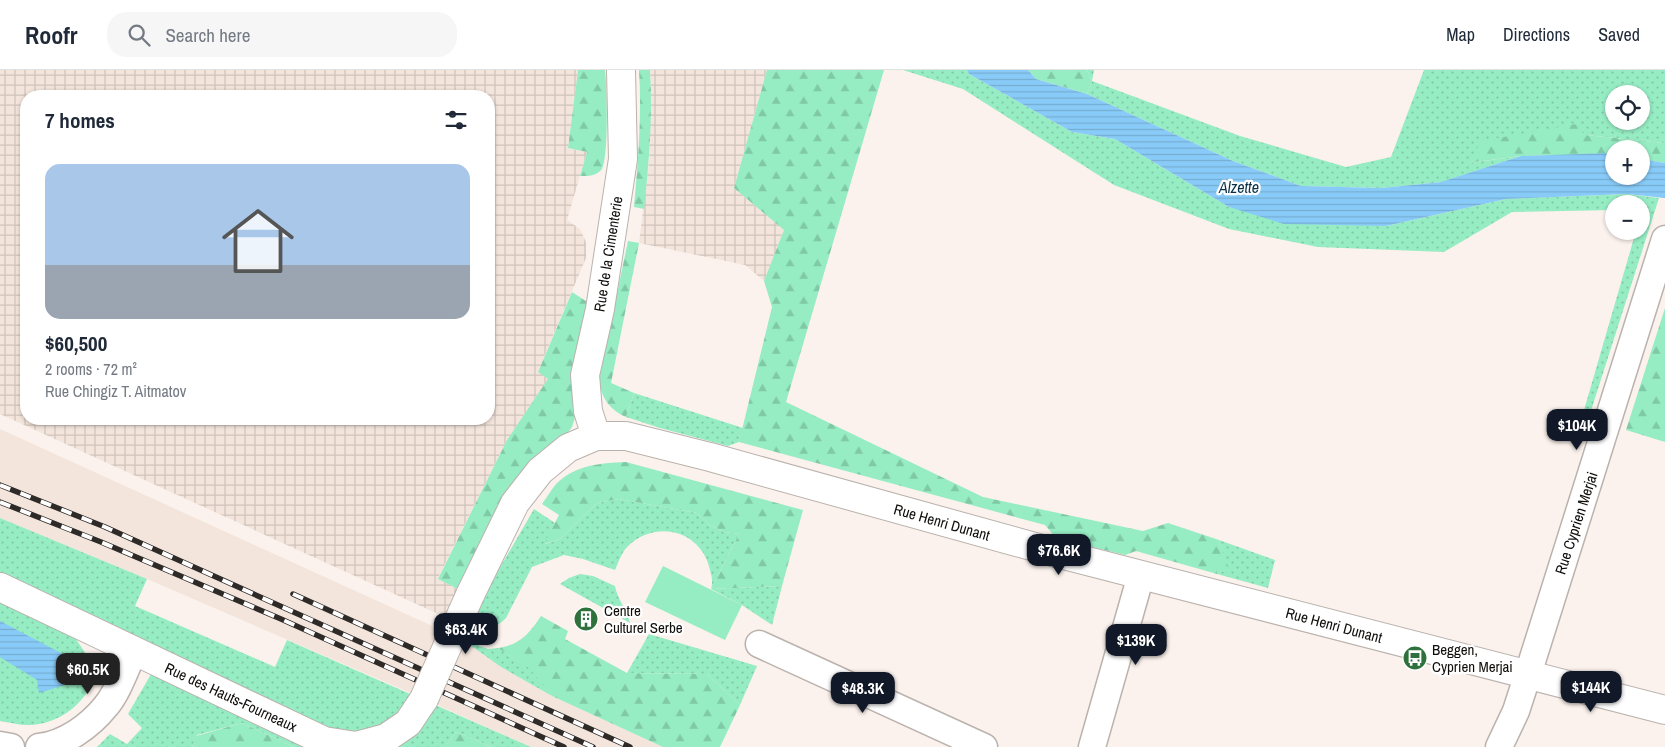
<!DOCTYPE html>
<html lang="en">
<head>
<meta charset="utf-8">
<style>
	:root { --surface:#fff; --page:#f6f6f7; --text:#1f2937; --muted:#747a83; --line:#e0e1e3; --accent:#111827 }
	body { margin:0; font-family:"Archivo Narrow",sans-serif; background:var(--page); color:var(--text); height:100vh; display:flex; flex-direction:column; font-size:19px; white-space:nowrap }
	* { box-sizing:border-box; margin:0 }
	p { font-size:16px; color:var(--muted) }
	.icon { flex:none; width:28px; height:28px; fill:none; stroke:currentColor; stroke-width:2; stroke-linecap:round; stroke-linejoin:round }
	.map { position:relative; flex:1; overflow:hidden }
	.details { position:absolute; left:20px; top:20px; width:475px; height:335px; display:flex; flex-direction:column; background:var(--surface); border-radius:20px; box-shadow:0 1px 4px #0004 }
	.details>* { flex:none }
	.fabs { position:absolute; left:1605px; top:15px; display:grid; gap:10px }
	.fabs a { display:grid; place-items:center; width:45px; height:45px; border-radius:50%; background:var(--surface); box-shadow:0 1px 4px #0004; font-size:25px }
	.price { position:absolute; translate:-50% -42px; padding:0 11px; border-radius:10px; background:var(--accent); color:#fff; font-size:16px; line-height:32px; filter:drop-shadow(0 1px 2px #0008) }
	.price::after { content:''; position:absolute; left:50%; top:30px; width:15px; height:11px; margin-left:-8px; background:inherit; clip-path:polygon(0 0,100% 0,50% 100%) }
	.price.current { background:#222; color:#fff }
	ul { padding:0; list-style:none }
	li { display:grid; align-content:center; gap:10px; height:265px; padding:0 25px }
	li span { display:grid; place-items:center; height:155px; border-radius:15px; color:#555 }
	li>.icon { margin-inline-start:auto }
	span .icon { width:90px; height:90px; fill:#fffc; stroke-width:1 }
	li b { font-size:21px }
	h2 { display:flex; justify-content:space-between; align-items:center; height:60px; padding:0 25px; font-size:21px }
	header { display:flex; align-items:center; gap:30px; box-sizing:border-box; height:70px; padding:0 25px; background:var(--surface); border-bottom:1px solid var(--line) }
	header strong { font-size:24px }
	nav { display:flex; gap:28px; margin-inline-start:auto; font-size:18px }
	.search { width:350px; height:45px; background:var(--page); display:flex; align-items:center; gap:12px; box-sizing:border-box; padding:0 18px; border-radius:20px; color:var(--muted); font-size:19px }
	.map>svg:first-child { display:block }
	.built { fill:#f3e5db }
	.industrial { fill:url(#industrial-grid); fill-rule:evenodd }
	.green { fill:url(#green-dots); fill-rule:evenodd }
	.forest { fill:url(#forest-firs) }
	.pitch { fill:#96ecc3 }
	.water { fill:url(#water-rules) }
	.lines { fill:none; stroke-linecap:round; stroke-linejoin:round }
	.street-casing { stroke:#bab2ad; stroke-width:29 }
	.secondary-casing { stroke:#bab2ad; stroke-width:30 }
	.street { stroke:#fff; stroke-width:26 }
	.secondary { stroke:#fff; stroke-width:28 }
	.rail-casing { stroke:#2d2a28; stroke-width:5.5 }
	.rail { stroke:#fff; stroke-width:4; stroke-dasharray:11; stroke-linecap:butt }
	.secondary-bridge-casing { stroke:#bab2ad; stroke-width:30; stroke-linecap:butt }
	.secondary-bridge { stroke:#fff; stroke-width:28 }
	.labels { text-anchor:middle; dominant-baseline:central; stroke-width:4.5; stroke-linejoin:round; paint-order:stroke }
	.street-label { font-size:15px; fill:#0f0d0b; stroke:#fff }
	.poi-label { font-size:15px; fill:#0f0d0b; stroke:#fff; text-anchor:start }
	.water-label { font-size:16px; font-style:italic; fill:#0b3148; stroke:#fff }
</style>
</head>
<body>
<header>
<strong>Roofr</strong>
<div class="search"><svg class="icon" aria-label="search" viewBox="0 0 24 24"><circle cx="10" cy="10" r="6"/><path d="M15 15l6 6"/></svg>Search here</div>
<nav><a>Map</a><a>Directions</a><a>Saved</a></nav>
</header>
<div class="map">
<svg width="1665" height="677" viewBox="0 0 1665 677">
	<defs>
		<pattern id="industrial-grid" width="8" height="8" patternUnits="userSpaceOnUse" patternTransform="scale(1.25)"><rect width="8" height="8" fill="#f3e5db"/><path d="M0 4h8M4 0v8" fill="none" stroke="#cfc3bb"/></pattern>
		<pattern id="green-dots" width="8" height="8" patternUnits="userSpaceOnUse" patternTransform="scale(1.25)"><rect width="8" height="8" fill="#96ecc3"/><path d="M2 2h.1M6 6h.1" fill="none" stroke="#80c9a6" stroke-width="1.8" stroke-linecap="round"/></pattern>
		<pattern id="forest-firs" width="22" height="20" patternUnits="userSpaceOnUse" patternTransform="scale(1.25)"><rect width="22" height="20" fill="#96ecc3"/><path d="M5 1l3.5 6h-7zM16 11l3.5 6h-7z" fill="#80c9a6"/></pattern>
		<pattern id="water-rules" width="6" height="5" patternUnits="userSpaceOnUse" patternTransform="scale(1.25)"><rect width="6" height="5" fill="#89cbf8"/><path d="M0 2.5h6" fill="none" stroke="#75add3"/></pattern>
	</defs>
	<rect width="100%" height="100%" fill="#fbf2ed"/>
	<path class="built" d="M 0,359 L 463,570 L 501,597 L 552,626 L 663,677 L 531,677 L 413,624 L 147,509 L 0,448 Z"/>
	<g class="industrial">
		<path d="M 0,0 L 578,0 L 568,78 L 587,82 L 567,150 L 580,159 L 586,172 L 586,188 L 538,301 L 548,309 L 507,370 L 438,508 L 460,520 L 447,548 L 0,344 ZM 26,26 L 489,26 L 489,349 L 26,349 Z"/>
		<path d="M 650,0 L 767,0 L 734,118 L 784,160 L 764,211 L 745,195 L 639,173 L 649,91 L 651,19 Z"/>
	</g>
	<g class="green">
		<path d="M 903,0 L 967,0 L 969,4 L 1072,62 L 1115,69 L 1229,137 L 1386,156 L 1506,129 L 1627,124 L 1659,128 L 1588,350 L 1582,347 L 1636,161 L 1641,161 L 1643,139 L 1641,139 L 1641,134 L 1614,134 L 1614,140 L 1512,142 L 1444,182 L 1318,177 L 1229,159 L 1114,115 L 963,19 Z"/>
		<path d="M 1087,0 L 1094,0 L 1092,11 L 1240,66 L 1346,97 L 1391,87 L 1424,0 L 1665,0 L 1665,73 L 1585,65 L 1468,93 L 1521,86 L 1442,112 L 1382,118 L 1301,116 L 1233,91 L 1087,24 L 1092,11 ZM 1614,24 L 1641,24 L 1641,51 L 1614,51 Z"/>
		<path d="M 634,323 L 743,358 L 739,372 L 728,376 L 660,358 L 626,347 Z"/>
		<path d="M 619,429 L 697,443 L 710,455 L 724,462 L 739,464 L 711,519 L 782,516 L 772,555 L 742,535 L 711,519 C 713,512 712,507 710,500 C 702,461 656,448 627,477 C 622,482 618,493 615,500 L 583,489 L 564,485 L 532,497 L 506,548 C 494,560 486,559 470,555 L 481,530 L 534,439 L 555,453 L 545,474 L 560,469 L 597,433 Z"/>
		<path d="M 0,448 L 147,509 L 135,536 L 275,597 L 287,570 L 531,677 L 492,677 L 456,662 L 445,677 L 294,677 L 242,653 L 197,665 L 192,677 L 97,677 L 110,664 L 127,674 L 142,658 L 128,644 L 158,592 L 61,547 L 86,584 L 80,597 L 97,606 C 85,630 67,649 39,654 C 26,657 12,653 0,651 Z"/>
		<path d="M 1219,470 L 1275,490 L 1268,518 L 1217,504 L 1228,499 Z"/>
		<path d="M 580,504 L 593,506 L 615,516 C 617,529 627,539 630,553 L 560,514 L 569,508 Z"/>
		<path d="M 649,564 L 757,596 L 740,635 L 707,604 L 627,603 Z"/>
		<path d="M 463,570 L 488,579 L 498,578 L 530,598 L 552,626 L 501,597 Z"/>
	</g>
	<g class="forest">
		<path d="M 578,0 L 605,0 C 607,17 609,87 602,99 C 597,106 588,106 580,106 L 587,82 L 568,78 Z"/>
		<path d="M 639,0 L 650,0 C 653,46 649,93 644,139 L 634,137 C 638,92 642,46 639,0 Z"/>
		<path d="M 767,0 L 884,0 L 786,332 L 983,427 L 1143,461 L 1168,453 L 1219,470 L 1229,499 L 1217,504 L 1136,481 L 1125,485 L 1056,468 L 1045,455 L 739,372 L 772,237 L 764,211 L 784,160 L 734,118 Z"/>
		<path d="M 1028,0 L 1087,0 L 1092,11 L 1087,24 L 1036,9 Z"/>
		<path d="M 1576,54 L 1585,65 L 1665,73 L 1665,93 L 1641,89 L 1641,79 L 1614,79 L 1614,84 L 1521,86 L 1467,93 L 1482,71 Z"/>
		<path d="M 628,171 L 639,173 L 611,313 L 634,323 L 626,347 C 609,339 602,329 599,310 Z"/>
		<path d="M 572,222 L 589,233 L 574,303 L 573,330 L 576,344 L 572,357 L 563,369 L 460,520 L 438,509 L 507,370 L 548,309 L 538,302 Z"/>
		<path d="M 1665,238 L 1665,372 L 1626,360 Z"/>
		<path d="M 626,392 L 803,440 L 782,516 L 711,519 L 739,464 L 724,462 L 710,455 L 697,443 L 619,429 L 597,433 L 560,469 L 544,474 L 559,445 L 542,434 C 547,427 551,420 556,414 C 575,395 600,393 626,392 Z"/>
		<path d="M 541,546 L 568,561 L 565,569 L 627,603 L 707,604 L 740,635 L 720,677 L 663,677 L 552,626 L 529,598 L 498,578 C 521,574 528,565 541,546 Z"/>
		<path d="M 242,653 L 294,677 L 192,677 L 196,666 Z"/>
		<path d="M 456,662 L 492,677 L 445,677 Z"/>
	</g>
	<path class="pitch" d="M 663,496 L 742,535 L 725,570 L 645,532 Z"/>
	<g class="water">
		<path d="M 967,0 L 1028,0 L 1036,9 L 1087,24 L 1233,91 L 1301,116 L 1382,118 L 1441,112 L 1521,86 L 1610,83 L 1614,84 L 1614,106 L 1641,106 L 1641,89 L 1665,93 L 1665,128 L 1627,124 L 1506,129 L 1386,156 L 1284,154 L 1229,137 L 1115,69 L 1072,62 L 969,4 Z"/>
		<path d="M 0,551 L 61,583 L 68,614 L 39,623 L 37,610 L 0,587 Z"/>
	</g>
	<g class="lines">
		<defs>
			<g id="street">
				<path d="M 759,574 L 984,677"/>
				<path d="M 0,675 L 11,677"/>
				<path d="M 39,677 C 65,674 90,656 106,636 C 118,622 126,598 134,581"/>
				<path d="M 1092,677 L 1141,505"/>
				<path d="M 1499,677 L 1516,641 L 1528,604 L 1665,169"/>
			</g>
			<g id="secondary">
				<path d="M 596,366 L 588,341 L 585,305 L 600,239 L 623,89 L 621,0"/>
				<path d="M 0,517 L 324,671 L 356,676 L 386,668 L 408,653 L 424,629"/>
				<path d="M 470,525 L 515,433 L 540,401 L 568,378 L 596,366 L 626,366 L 710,387 L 1060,484 L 1665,640"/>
			</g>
		</defs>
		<use href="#street" class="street-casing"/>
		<use href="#secondary" class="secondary-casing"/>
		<use href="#street" class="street"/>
		<use href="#secondary" class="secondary"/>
		<defs>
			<g id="rail">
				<path d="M 0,415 L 105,457 L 593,677"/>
				<path d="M 0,432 L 101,472 L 281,549 L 564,677"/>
				<path d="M 293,524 L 630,677"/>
			</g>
		</defs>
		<use href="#rail" class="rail-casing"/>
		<use href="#rail" class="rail"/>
		<defs>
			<path id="secondary-bridge" d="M 424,629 L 470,525"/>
		</defs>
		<use href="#secondary-bridge" class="secondary-bridge-casing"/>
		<use href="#secondary-bridge" class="secondary-bridge"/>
	</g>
	<defs>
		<symbol id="building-disc" viewBox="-11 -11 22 22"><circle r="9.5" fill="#2e713c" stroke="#fff"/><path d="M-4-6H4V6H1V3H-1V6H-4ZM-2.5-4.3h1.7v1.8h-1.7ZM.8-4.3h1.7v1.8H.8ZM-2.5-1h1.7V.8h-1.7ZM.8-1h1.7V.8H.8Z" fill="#fff"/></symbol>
		<symbol id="bus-disc" viewBox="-11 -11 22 22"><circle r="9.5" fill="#2e713c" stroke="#fff"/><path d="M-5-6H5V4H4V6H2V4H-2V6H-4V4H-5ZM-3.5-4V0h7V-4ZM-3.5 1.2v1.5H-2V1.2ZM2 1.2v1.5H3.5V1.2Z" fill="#fff"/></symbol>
	</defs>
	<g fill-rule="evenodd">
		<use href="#building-disc" x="572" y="535" width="28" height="28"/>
		<use href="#bus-disc" x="1401" y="574" width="28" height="28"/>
	</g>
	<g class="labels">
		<g class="street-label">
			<text transform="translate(608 184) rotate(-81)">Rue de la Cimenterie</text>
			<text transform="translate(942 452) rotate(16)">Rue Henri Dunant</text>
			<text transform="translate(1576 453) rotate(-72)">Rue Cyprien Merjai</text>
			<text transform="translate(1334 555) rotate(15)">Rue Henri Dunant</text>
			<text transform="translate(231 627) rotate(25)">Rue des Hauts-Fourneaux</text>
		</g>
		<g class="poi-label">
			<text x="604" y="540">Centre<tspan x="604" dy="17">Culturel Serbe</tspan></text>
			<text x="1432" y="579">Beggen,<tspan x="1432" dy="17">Cyprien Merjai</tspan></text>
		</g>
		<g class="water-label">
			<text x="1239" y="117">Alzette</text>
		</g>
	</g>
</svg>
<div class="fabs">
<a><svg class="icon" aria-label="locate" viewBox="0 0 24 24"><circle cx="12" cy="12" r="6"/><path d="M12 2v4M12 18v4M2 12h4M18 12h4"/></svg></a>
<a>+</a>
<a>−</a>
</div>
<b class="price" style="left:1577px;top:381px">$104K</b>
<b class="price" style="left:1059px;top:506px">$76.6K</b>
<b class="price" style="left:466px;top:585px">$63.4K</b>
<b class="price" style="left:1136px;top:596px">$139K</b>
<b class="price current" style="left:88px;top:625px">$60.5K</b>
<b class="price" style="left:1591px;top:643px">$144K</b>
<b class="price" style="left:863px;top:644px">$48.3K</b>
<section class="details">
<h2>7 homes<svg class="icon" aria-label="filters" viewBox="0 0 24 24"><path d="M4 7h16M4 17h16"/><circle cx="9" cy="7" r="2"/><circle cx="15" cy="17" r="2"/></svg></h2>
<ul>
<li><span style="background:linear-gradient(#a9c7e8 65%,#9aa5b1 0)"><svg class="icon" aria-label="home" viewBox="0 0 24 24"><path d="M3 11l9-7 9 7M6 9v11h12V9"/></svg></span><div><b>$60,500</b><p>2 rooms · 72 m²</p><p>Rue Chingiz T. Aitmatov</p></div></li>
</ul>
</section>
</div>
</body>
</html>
